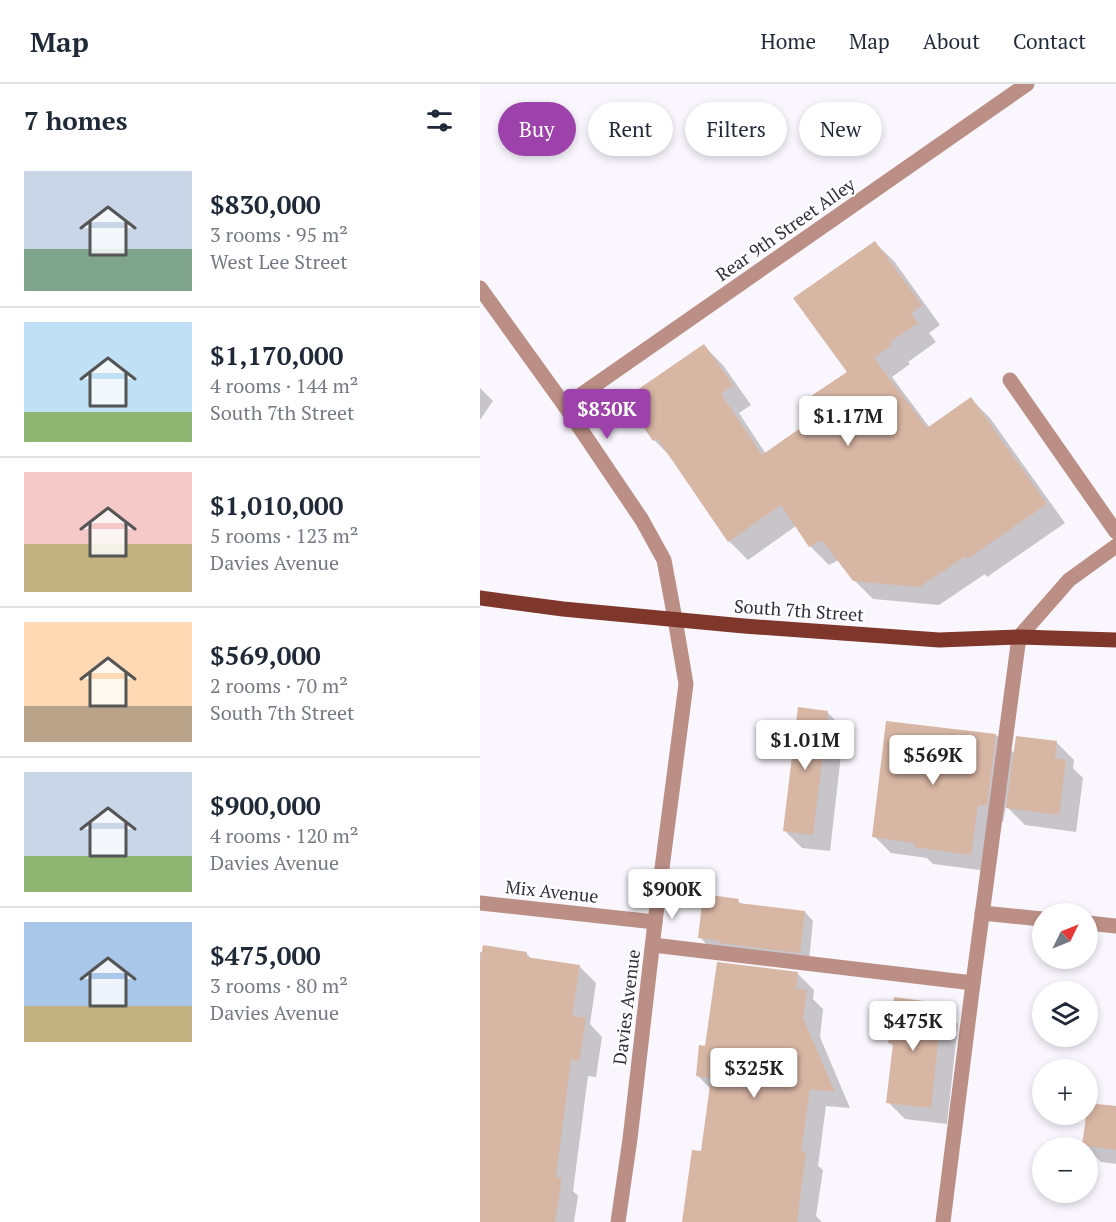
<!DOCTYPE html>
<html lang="en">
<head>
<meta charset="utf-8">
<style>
	:root { --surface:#fff; --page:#f6f6f7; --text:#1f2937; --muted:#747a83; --line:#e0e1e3; --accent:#9e42ab }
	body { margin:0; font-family:"PT Serif",serif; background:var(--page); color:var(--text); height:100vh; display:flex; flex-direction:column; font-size:22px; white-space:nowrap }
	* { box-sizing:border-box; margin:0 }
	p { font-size:20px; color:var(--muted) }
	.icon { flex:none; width:33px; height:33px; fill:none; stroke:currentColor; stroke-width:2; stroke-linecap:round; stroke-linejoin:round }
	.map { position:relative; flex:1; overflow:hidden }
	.side { display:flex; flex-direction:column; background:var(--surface); width:480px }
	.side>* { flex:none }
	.banner { position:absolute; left:18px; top:18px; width:528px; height:54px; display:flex; gap:12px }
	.needle { width:39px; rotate:47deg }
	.fabs { position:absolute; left:552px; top:819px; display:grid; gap:12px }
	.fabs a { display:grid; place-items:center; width:66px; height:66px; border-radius:50%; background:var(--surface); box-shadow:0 3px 9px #0003; font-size:30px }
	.price { position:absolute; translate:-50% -51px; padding:0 14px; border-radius:6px; background:#fff; color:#222; font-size:20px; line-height:39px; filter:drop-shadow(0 2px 3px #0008) }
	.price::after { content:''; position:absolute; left:50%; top:36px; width:18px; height:14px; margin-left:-9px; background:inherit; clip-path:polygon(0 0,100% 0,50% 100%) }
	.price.current { background:var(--accent); color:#fff }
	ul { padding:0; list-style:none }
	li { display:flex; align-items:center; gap:18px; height:150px; padding:0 24px }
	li+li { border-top:2px solid var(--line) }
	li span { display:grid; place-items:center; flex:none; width:168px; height:120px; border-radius:0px; color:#555 }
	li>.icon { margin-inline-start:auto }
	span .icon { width:72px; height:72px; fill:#fffc; stroke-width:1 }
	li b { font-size:26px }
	h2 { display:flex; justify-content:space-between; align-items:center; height:72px; padding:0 24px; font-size:26px }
	.pill { padding:0 21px; border-radius:27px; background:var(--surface); box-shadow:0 3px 9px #0003; font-size:21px; line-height:54px }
	.pill.current { background:var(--accent); color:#fff }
	header { display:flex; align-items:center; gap:36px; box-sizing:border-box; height:84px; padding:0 30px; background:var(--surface); border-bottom:2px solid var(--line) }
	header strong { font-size:28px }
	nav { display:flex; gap:33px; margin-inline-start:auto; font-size:21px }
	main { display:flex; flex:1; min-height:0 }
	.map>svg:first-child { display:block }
	.shadow { fill:#0003 }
	.building { fill:#d8b6a4 }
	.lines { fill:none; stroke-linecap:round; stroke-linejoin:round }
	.lane { stroke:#bb8f86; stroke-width:15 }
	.street { stroke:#bb8f86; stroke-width:15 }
	.primary { stroke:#7f372b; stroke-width:15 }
	.labels { text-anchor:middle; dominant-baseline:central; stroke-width:4.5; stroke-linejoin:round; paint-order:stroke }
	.street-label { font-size:18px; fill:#342e3a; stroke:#fff }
</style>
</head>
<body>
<header>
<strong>Map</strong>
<nav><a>Home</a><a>Map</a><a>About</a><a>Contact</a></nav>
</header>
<main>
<section class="side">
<h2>7 homes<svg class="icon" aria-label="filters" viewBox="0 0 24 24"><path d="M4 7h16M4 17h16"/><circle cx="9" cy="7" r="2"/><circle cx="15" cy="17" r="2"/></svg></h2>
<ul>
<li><span style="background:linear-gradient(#c9d6e8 65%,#7fa58c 0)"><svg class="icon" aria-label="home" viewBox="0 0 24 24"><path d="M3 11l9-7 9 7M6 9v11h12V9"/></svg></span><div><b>$830,000</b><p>3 rooms · 95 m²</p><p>West Lee Street</p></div></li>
<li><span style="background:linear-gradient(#bfe0f5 75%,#8fb573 0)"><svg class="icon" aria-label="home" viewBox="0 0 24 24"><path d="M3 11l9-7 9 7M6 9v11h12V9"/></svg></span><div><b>$1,170,000</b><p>4 rooms · 144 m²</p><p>South 7th Street</p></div></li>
<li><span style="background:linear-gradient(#f6c9c9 60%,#c2b280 0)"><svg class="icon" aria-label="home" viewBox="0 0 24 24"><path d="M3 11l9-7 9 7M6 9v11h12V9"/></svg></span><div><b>$1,010,000</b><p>5 rooms · 123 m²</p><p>Davies Avenue</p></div></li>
<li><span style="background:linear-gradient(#ffd9b3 70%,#b9a48a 0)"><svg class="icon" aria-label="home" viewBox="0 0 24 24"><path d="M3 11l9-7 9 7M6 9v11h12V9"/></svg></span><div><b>$569,000</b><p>2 rooms · 70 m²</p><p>South 7th Street</p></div></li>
<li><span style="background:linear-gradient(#c9d6e8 70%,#8fb573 0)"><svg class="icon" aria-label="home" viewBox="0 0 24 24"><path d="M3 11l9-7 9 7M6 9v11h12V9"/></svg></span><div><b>$900,000</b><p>4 rooms · 120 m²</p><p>Davies Avenue</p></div></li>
<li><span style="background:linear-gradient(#a9c7e8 70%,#c2b280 0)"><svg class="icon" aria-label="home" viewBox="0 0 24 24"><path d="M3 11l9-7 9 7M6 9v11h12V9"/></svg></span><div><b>$475,000</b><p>3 rooms · 80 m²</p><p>Davies Avenue</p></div></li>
</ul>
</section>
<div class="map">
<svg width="636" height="1138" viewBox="0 0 636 1138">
	<rect width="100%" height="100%" fill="#f9f6fd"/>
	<g class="shadow">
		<path d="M 395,159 L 414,177 L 460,241 L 449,249 L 456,258 L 428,278 L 430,280 L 412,293 L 450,344 L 491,315 L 510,334 L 585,439 L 507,493 L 505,490 L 459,521 L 393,515 L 374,496 L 359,476 L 349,481 L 330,462 L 316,442 L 268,476 L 249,457 L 191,373 L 174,356 L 224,262 L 243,281 L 271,321 L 259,329 L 286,370 L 335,335 L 369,289 Z"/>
		<path d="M 0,304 L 13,317 L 0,336 Z"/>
		<path d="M 347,628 L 364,645 L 350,767 L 322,764 L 305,747 Z"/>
		<path d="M 516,651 L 535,670 L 577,659 L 594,676 L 593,684 L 603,694 L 596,748 L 545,741 L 526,722 L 523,738 L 515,737 L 508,787 L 453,780 L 447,774 L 411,769 L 394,752 Z"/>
		<path d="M 258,817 L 262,821 L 325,828 L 333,837 L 329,877 L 228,862 L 220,853 Z"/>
		<path d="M 0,868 L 46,869 L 52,875 L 99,882 L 116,899 L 110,940 L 122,953 L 116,993 L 108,992 L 93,1107 L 98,1112 L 94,1138 L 0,1138 Z"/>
		<path d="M 317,889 L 334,906 L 333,915 L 343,925 L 340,953 L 370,1024 L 346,1022 L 338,1082 L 343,1086 L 336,1132 L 342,1138 L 204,1138 L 222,1069 L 231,1005 L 217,991 L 227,964 Z"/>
		<path d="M 458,920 L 478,940 L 467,1040 L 425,1035 L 408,1018 L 414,963 L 410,959 Z"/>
		<path d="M 636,1024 L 636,1080 L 621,1078 L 604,1061 Z"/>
	</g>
	<g class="building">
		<path d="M 395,157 L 442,221 L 431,229 L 438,239 L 410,258 L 412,261 L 394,274 L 447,344 L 491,313 L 567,420 L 487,475 L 486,472 L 439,503 L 373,497 L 342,456 L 329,463 L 301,421 L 248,458 L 177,354 L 173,357 L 144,315 L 224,260 L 253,301 L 241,310 L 282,371 L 333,335 L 322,318 L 367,288 L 313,214 Z"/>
		<path d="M 318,623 L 348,627 L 333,751 L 303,747 Z"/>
		<path d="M 406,637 L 516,650 L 507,722 L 498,721 L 491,771 L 434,763 L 435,759 L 392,753 Z"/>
		<path d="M 536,652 L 577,657 L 575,674 L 586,676 L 579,731 L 526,724 Z"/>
		<path d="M 223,810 L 259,815 L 258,819 L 325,827 L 320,869 L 239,859 L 240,857 L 218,854 Z"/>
		<path d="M 3,861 L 47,868 L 46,873 L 100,881 L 92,932 L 106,934 L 99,977 L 91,975 L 76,1093 L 82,1094 L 75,1138 L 0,1138 L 0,878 Z"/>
		<path d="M 237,878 L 318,888 L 316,905 L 327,906 L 323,934 L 355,1008 L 330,1005 L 321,1067 L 326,1068 L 317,1138 L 202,1138 L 212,1066 L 221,1067 L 231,994 L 216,992 L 219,961 L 225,962 Z"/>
		<path d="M 414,913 L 459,919 L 458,921 L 462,922 L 451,1024 L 406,1019 L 413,960 L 408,959 Z"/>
		<path d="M 608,1019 L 636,1022 L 636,1066 L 602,1061 Z"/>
	</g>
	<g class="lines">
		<g class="lane">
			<path d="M 530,296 L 636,448"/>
			<path d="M 85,322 L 547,0"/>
			<path d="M 502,829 L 562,835"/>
			<path d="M 608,839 L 636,842"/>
			<path d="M 173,861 L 493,899"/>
			<path d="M 463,1138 L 493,899 L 539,553"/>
		</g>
		<g class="street">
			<path d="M 0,204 L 85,322 L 162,436 L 184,476 L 195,535 L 206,600 L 175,838 L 150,1055 L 138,1138"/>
			<path d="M 539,553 L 589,496 L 636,462"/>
			<path d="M 0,819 L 175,838"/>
		</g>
		<path class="primary" d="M 0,514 L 83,525 L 264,542 L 459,556 L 539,553 L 636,556"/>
	</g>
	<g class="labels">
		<g class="street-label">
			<text transform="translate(305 145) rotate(-35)">Rear 9th Street Alley</text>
			<text transform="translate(319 526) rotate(4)">South 7th Street</text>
			<text transform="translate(72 807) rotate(6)">Mix Avenue</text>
			<text transform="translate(146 923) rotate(-83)">Davies Avenue</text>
		</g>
	</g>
</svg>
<div class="fabs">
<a><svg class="needle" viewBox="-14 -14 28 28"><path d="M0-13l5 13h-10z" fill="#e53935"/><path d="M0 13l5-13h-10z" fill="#747a83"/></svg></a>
<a><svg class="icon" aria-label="layers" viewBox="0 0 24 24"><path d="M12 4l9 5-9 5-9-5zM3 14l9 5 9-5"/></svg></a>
<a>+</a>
<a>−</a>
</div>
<b class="price current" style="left:127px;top:356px">$830K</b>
<b class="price" style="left:368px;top:363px">$1.17M</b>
<b class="price" style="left:325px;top:687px">$1.01M</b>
<b class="price" style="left:453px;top:702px">$569K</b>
<b class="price" style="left:192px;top:836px">$900K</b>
<b class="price" style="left:433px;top:968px">$475K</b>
<b class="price" style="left:274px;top:1015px">$325K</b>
<div class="banner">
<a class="pill current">Buy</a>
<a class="pill">Rent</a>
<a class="pill">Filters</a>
<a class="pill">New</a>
</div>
</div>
</main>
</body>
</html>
